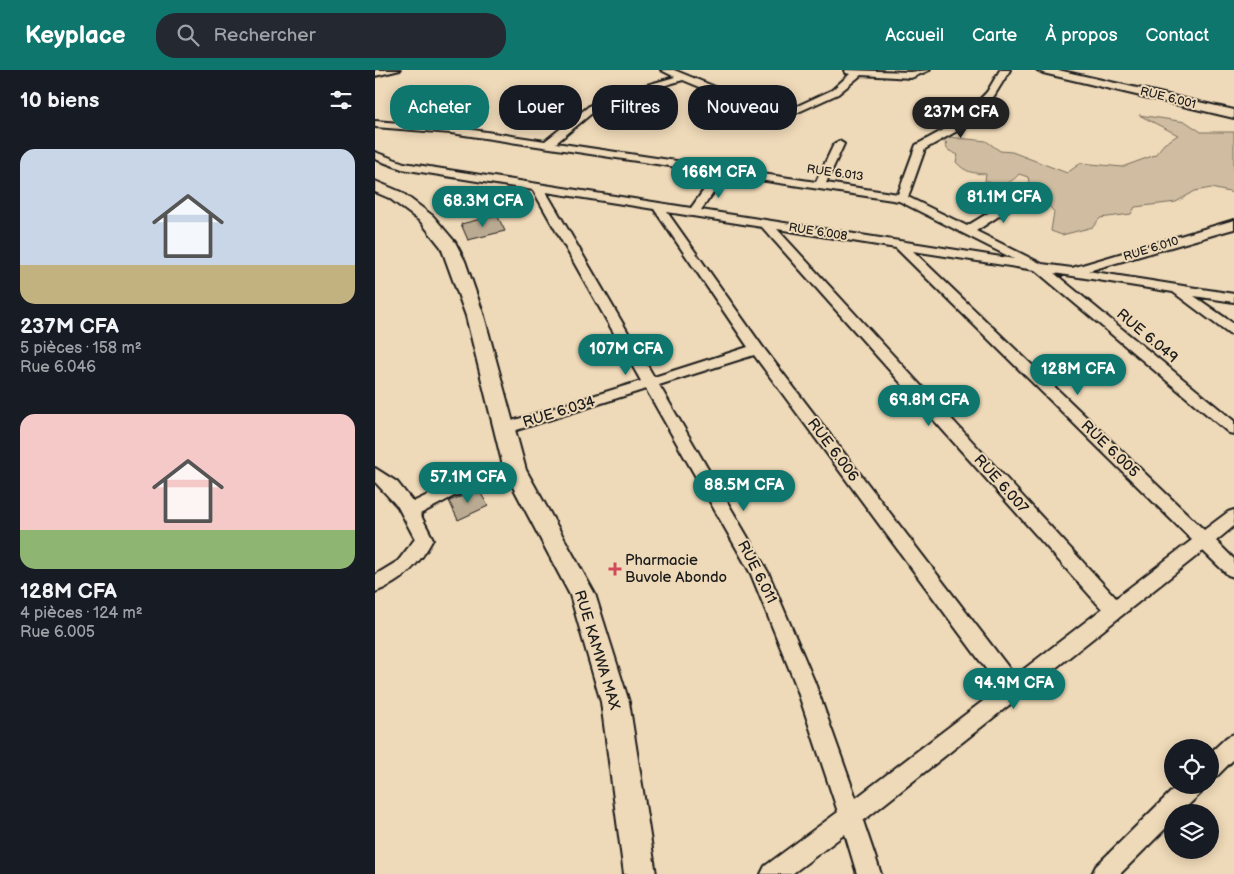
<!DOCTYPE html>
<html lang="fr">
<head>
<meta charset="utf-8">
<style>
	:root { --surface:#171b24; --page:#242831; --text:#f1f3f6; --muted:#9ea1a6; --accent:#0f766e }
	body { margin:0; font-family:"Balsamiq Sans",sans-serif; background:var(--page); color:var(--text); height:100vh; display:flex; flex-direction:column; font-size:19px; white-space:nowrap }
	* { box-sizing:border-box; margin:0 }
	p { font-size:16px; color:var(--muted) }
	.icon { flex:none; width:28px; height:28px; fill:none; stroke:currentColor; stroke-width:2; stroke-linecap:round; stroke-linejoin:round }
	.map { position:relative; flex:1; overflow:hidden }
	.side { display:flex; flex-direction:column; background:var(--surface); width:375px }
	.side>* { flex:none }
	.banner { position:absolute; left:15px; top:15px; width:475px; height:45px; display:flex; gap:10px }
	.buttons { position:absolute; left:789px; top:669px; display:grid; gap:10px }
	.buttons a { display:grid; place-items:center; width:55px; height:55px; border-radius:50%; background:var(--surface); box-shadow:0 2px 12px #0003; font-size:25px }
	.price { position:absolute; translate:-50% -42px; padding:0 11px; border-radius:18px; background:var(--accent); color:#fff; font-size:16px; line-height:32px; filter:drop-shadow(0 1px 2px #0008) }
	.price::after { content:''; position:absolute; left:50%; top:30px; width:15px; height:11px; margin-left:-8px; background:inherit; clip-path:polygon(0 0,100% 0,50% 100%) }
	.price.active { background:#222; color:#fff }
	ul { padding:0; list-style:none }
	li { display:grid; align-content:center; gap:10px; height:265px; padding:0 20px }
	li span { display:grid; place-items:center; height:155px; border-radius:15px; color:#555 }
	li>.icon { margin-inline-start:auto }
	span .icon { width:90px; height:90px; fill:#fffc; stroke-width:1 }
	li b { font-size:21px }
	h2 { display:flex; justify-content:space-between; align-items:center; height:60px; padding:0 20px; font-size:21px }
	.tag { padding:0 18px; border-radius:20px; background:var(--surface); box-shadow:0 2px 12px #0003; font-size:18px; line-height:45px }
	.tag.active { background:var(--accent); color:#fff }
	header { display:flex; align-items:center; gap:30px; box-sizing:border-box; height:70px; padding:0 25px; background:var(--accent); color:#fff }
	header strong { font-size:24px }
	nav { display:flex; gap:28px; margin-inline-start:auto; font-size:18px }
	.search { width:350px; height:45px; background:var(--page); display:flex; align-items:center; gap:12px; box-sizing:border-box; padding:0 18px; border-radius:20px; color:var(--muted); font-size:19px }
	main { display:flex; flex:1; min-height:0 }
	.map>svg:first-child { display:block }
	.green { fill:#d0bda1; stroke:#766c5e }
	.building { fill:#baaa92; stroke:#1c1c1c }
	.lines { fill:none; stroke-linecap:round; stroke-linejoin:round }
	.minor-casing { stroke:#1c1c1c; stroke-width:4 }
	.tertiary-casing { stroke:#1c1c1c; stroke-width:4 }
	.secondary-casing { stroke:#1c1c1c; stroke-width:4 }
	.minor { fill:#eed9b8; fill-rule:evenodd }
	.tertiary { fill:#eed9b8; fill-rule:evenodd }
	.secondary { fill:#eed9b8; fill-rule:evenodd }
	.poi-dot { fill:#d1495b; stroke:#eed9b8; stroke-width:2 }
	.labels { text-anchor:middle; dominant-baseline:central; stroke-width:4; stroke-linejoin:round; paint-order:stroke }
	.far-street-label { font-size:12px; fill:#1c1c1c; stroke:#eed9b8 }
	.street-label { font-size:15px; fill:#1c1c1c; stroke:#eed9b8 }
	.poi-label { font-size:15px; fill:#1c1c1c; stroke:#eed9b8; text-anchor:start }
</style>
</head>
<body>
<header>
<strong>Keyplace</strong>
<div class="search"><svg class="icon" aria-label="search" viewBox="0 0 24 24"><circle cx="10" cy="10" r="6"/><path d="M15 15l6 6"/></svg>Rechercher</div>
<nav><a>Accueil</a><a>Carte</a><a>À propos</a><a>Contact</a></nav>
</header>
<main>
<section class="side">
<h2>10 biens<svg class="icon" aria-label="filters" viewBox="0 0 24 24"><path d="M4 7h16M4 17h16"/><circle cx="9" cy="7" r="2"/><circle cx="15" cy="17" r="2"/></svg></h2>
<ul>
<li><span style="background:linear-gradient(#c9d6e8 75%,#c2b280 0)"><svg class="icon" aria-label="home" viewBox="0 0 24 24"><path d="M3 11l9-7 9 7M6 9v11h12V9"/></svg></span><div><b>237M CFA</b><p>5 pièces · 158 m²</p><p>Rue 6.046</p></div></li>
<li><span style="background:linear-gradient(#f6c9c9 75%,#8fb573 0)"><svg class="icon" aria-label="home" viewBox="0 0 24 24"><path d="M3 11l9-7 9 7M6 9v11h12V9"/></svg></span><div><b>128M CFA</b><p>4 pièces · 124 m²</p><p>Rue 6.005</p></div></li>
</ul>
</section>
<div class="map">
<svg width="859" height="804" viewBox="0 0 859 804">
	<rect width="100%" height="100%" fill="#eed9b8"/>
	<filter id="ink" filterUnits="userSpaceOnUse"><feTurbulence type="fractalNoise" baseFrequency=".02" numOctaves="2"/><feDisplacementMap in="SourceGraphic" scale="10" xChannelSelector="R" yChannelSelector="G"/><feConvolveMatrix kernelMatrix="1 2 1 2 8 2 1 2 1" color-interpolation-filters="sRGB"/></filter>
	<g filter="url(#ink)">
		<path class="green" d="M 764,45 L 811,52 L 826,62 L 859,62 L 859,123 L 836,118 L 820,121 L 801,132 L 760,137 L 756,144 L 725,148 L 718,157 L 687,165 L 676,161 L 679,142 L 672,133 L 667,133 L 666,137 L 658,138 C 650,134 647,127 647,118 L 654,112 L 653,107 L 644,104 C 634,116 624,116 610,111 L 611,104 C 598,103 591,103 581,92 L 583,85 L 573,80 L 570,75 L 572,73 L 562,70 L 574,67 L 611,71 L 625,81 L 637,82 L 692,103 L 706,93 L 747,97 L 780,85 L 789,74 L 803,65 Z"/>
		<g class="building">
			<path d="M 122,145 L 130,161 L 93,170 L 86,154 Z"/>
			<path d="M 104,420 L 113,436 L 83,450 L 74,431 Z"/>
		</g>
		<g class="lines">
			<defs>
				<g id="minor">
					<path d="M 0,0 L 25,0 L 0,6 Z"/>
					<path d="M 286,0 L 299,0 L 350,21 L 418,38 L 457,20 L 475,4 L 471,3 L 470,0 L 535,2 L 555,0 L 536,8 L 486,5 L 463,24 L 419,44 L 344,25 L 308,10 L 229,33 L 181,73 L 441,112 L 459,74 L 464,71 L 469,74 L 451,113 L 523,124 L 541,75 L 583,52 L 612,22 L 625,0 L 635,0 L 619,26 L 591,56 L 550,79 L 533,127 L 592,156 L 628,134 L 640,120 L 648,120 L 650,122 L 636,138 L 601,161 L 667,194 L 697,198 L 859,150 L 859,159 L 855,160 L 713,201 L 859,224 L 859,232 L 819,226 L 859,254 L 859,265 L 854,264 L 798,222 L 679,203 L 859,351 L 859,364 L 854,363 L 660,200 L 538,181 L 829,460 L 853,442 L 859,440 L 859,456 L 841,471 L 859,489 L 859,507 L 853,505 L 828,481 L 488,751 L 506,804 L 482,804 L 470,764 L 417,804 L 386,804 L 390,796 L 463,742 L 420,613 L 376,504 L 271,319 L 129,364 L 124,363 L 121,359 L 124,355 L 266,311 L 158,120 L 27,99 L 0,89 L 0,82 L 29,93 L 316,138 L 341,103 L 76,63 L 0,57 L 0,51 L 74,57 L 106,35 L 111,38 L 109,40 L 85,58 L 170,71 L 223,29 L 300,7 ZM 351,105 L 524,131 L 639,189 L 326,140 ZM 171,122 L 279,139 L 373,277 L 279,307 ZM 292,142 L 387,157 L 727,539 L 640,606 L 387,276 ZM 402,159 L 521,178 L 817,470 L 741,528 ZM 379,285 L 625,618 L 481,728 L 440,613 L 393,502 L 284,315 Z"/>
					<path d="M 140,394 L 146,396 L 148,400 L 146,404 L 79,426 L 45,444 L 58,469 C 45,494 27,512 0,522 L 0,505 L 23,491 L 40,469 L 23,437 L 0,412 L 0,398 L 22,412 L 38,432 L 80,412 Z"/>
					<path d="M 859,664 L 859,689 L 843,705 L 835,709 L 835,683 L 852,667 Z"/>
					<path d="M 803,715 L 829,715 L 826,723 L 806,742 L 798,742 L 798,751 L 745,804 L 717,804 L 721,796 Z"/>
				</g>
				<path id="tertiary" d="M 662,0 L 683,0 L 859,40 L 859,48 L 668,3 Z"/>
				<path id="secondary" d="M 0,111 L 26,122 L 58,146 L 80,172 L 90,191 L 109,246 L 151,400 L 220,524 L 254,632 L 281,804 L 249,804 L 226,632 L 195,525 L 129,400 L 91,246 L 66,177 L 46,152 L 14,128 L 0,122 Z"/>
			</defs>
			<use href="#minor" class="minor-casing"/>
			<use href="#tertiary" class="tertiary-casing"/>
			<use href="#secondary" class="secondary-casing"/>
			<use href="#minor" class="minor"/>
			<use href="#tertiary" class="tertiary"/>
			<use href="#secondary" class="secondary"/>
		</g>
	</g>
	<path class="poi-dot" d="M237.5 491.5h5v5h5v5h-5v5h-5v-5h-5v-5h5z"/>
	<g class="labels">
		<g class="far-street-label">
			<text transform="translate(793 28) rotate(14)">RUE 6.001</text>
			<text transform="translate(460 103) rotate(8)">RUE 6.013</text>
			<text transform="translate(443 162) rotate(9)">RUE 6.008</text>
			<text transform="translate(776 179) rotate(-17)">RUE 6.010</text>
		</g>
		<g class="street-label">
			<text transform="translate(772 266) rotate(40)">RUE 6.049</text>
			<text transform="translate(184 342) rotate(-17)">RUE 6.034</text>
			<text transform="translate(735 379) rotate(44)">RUE 6.005</text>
			<text transform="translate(458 380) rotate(53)">RUE 6.006</text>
			<text transform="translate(626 414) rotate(48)">RUE 6.007</text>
			<text transform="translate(382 502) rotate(63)">RUE 6.011</text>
			<text transform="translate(222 580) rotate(73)">RUE KAMWA MAX</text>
		</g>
		<g class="poi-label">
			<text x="250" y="490">Pharmacie<tspan x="250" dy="17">Buvole Abondo</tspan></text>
		</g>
	</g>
</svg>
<div class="buttons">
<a><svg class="icon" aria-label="locate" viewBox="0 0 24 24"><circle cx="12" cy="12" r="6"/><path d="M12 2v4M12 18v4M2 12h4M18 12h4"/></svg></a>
<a><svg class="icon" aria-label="layers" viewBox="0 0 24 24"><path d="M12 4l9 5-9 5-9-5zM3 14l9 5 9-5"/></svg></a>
</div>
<b class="price active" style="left:586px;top:69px">237M CFA</b>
<b class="price" style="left:344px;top:129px">166M CFA</b>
<b class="price" style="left:629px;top:154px">81.1M CFA</b>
<b class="price" style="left:108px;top:158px">68.3M CFA</b>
<b class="price" style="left:251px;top:306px">107M CFA</b>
<b class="price" style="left:703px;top:326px">128M CFA</b>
<b class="price" style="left:554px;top:357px">69.8M CFA</b>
<b class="price" style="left:93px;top:434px">57.1M CFA</b>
<b class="price" style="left:369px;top:442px">88.5M CFA</b>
<b class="price" style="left:639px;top:640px">94.9M CFA</b>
<div class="banner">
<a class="tag active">Acheter</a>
<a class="tag">Louer</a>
<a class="tag">Filtres</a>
<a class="tag">Nouveau</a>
</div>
</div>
</main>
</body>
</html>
